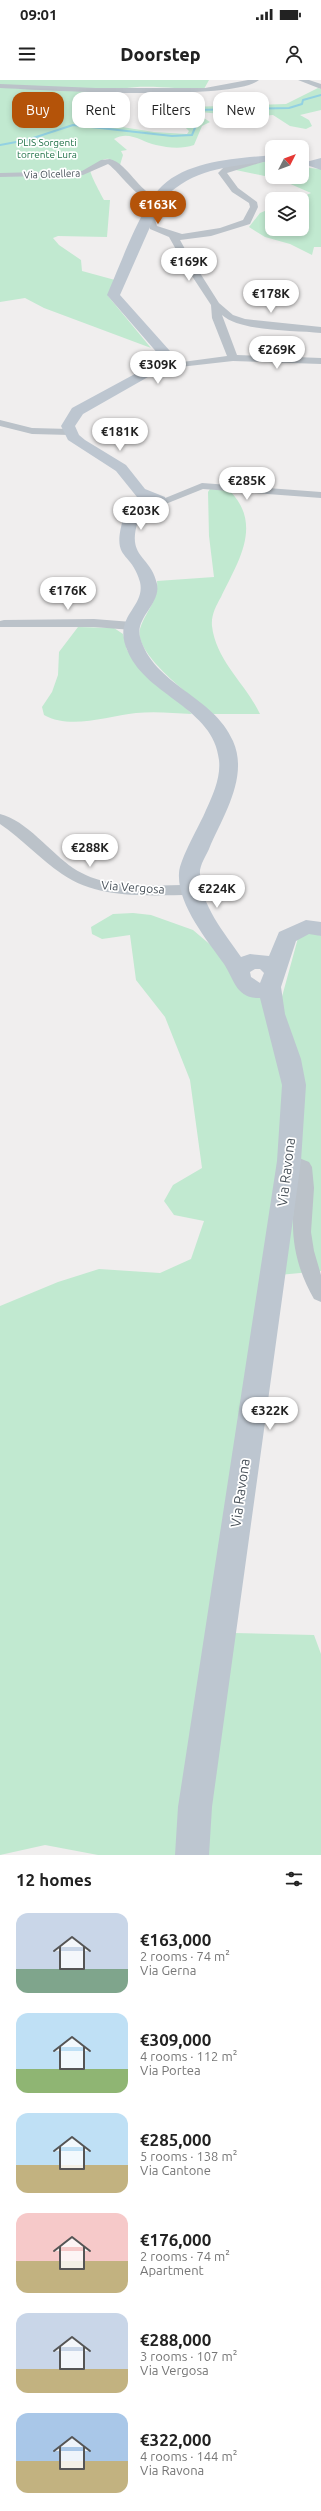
<!DOCTYPE html>
<html lang="en">
<head>
<meta charset="utf-8">
<style>
	:root { --surface:#fff; --page:#f2f2f2; --text:#222; --muted:#767676; --accent:#b45309 }
	body { margin:0; font-family:Ubuntu,sans-serif; background:var(--page); color:var(--text); height:100vh; display:flex; flex-direction:column; font-size:15px; white-space:nowrap }
	* { box-sizing:border-box; margin:0 }
	p { font-size:13px; color:var(--muted) }
	.icon { flex:none; width:22px; height:22px; fill:none; stroke:currentColor; stroke-width:2; stroke-linecap:round; stroke-linejoin:round }
	.map { position:relative; height:1775px; overflow:hidden }
	.drawer { display:flex; flex-direction:column; background:var(--surface); flex:1 }
	.drawer>* { flex:none }
	.hud { position:absolute; left:12px; top:12px; width:297px; height:36px; display:flex; gap:8px }
	.needle { width:26px; rotate:48deg }
	.buttons { position:absolute; left:265px; top:60px; display:grid; gap:8px }
	.buttons a { display:grid; place-items:center; width:44px; height:44px; border-radius:8px; background:var(--surface); box-shadow:0 2px 6px #0003; font-size:20px }
	.price { position:absolute; translate:-50% -34px; padding:0 9px; border-radius:14px; background:#fff; color:#222; font-size:13px; line-height:26px; filter:drop-shadow(0 1px 2px #0008) }
	.price::after { content:''; position:absolute; left:50%; top:24px; width:12px; height:9px; margin-left:-6px; background:inherit; clip-path:polygon(0 0,100% 0,50% 100%) }
	.price.selected { background:var(--accent); color:#fff }
	ul { padding:0; list-style:none }
	li { display:flex; align-items:center; gap:12px; height:100px; padding:0 16px }
	li span { display:grid; place-items:center; flex:none; width:112px; height:80px; border-radius:12px; color:#555 }
	li>.icon { margin-inline-start:auto }
	span .icon { width:48px; height:48px; fill:#fffc; stroke-width:1 }
	li b { font-size:17px }
	h2 { display:flex; justify-content:space-between; align-items:center; height:48px; padding:0 16px; font-size:17px }
	.pill { padding:0 14px; border-radius:12px; background:var(--surface); box-shadow:0 2px 6px #0003; font-size:14px; line-height:36px }
	.pill.selected { background:var(--accent); color:#fff }
	.status { display:flex; justify-content:space-between; align-items:center; height:28px; padding:0 20px; background:var(--surface); direction:ltr }
	.status svg { height:11px; fill:currentColor }
	header { display:flex; justify-content:space-between; align-items:center; height:52px; padding:0 16px; background:var(--surface); font-size:18px; font-weight:800 }
	.map>svg:first-child { display:block }
	.green { fill:#c1e9d0 }
	.lines { fill:none; stroke-linecap:round; stroke-linejoin:round }
	.stream { stroke:#93d1e2; stroke-width:2 }
	.street { fill:#bbc2c9; fill-rule:evenodd }
	.secondary { fill:#bdc6d0; fill-rule:evenodd }
	.labels { text-anchor:middle; dominant-baseline:central; stroke-width:3.5; stroke-linejoin:round; paint-order:stroke }
	.far-park-label { font-size:10px; fill:#217249; stroke:#fff }
	.far-street-label { font-size:10px; fill:#485159; stroke:#fff }
	.street-label { font-size:12px; fill:#485159; stroke:#fff }
	.near-street-label { font-size:14px; fill:#485159; stroke:#fff }
</style>
</head>
<body>
<div class="status"><b>09:01</b><svg viewBox="0 0 49 12"><path d="M0 12V9h3v3zM5 12V6h3v6zM10 12V3h3v9zM15 12V0h3v12zM26 1h20v11H26zM47 4h2v5h-2z"/></svg></div>
<header><svg class="icon" aria-label="menu" viewBox="0 0 24 24"><path d="M4 6h16M4 12h16M4 18h16"/></svg>Doorstep<svg class="icon" aria-label="person" viewBox="0 0 24 24"><circle cx="12" cy="8" r="4"/><path d="M4 21q1-7 8-7t8 7"/></svg></header>
<div class="map">
<svg width="321" height="1775" viewBox="0 0 321 1775">
	<rect width="100%" height="100%" fill="#f0eeee"/>
	<g class="green">
		<path d="M 0,0 L 209,0 L 204,9 C 178,10 127,0 106,15 C 99,19 94,34 90,42 L 154,52 L 187,54 L 189,51 L 184,46 L 189,43 L 181,37 L 182,32 L 187,27 L 286,24 L 318,8 L 321,9 L 321,30 L 300,35 L 309,40 L 312,46 L 306,49 L 290,46 L 273,35 L 249,37 L 201,32 L 198,34 L 210,42 L 202,46 L 194,65 C 182,69 169,68 156,65 C 142,62 129,50 114,59 L 127,70 L 121,71 L 123,75 L 120,85 L 117,85 C 108,72 99,82 90,89 C 90,95 101,114 104,120 L 110,120 L 107,157 L 58,156 L 53,158 L 59,165 L 81,180 L 82,191 L 115,200 L 108,216 L 151,268 L 44,228 L 25,218 L 0,222 Z"/>
		<path d="M 272,80 L 272,97 L 302,97 L 302,85 L 310,88 L 321,89 L 321,167 L 314,167 L 312,175 L 290,164 L 265,157 L 249,147 L 260,133 L 272,128 L 272,149 L 302,149 L 302,119 L 296,119 L 311,113 L 279,99 L 231,89 Z"/>
		<path d="M 210,409 L 230,411 C 263,445 238,482 221,517 C 216,526 211,535 212,546 C 216,581 246,604 260,634 L 213,634 C 195,619 133,574 140,549 C 145,532 159,520 157,501 L 214,497 L 209,456 L 208,412 Z"/>
		<path d="M 78,547 L 114,548 L 123,554 L 127,570 L 137,583 L 192,634 C 174,633 154,631 136,633 C 107,636 71,650 44,635 L 42,627 L 52,612 L 58,595 L 59,572 Z"/>
		<path d="M 133,833 L 151,835 L 193,850 L 280,924 L 298,858 L 310,852 L 321,856 L 321,1191 L 279,1195 L 234,1553 L 314,1555 L 321,1574 L 321,1775 L 98,1775 L 45,1765 L 0,1775 L 0,1226 L 58,1202 L 99,1189 L 160,1193 L 191,1179 L 204,1141 L 174,1135 L 164,1121 L 173,1105 L 202,1088 L 190,1000 L 165,937 L 136,900 L 130,855 L 102,859 L 92,854 L 91,847 L 113,834 Z"/>
	</g>
	<g class="lines">
		<path class="stream" d="M 0,65 L 27,60 L 73,45 L 172,56 L 192,55 L 197,43 L 185,36 L 194,30 L 289,28 L 302,24 L 303,20 L 321,15"/>
		<g class="street">
			<path d="M 248,0 L 259,0 C 234,22 41,10 0,8 L 0,4 L 96,8 L 205,8 Z"/>
			<path d="M 298,0 L 309,0 L 321,4 L 321,9 Z"/>
			<path d="M 263,77 L 266,77 L 266,81 L 227,93 L 238,108 L 257,122 L 258,127 L 250,144 L 211,156 L 180,160 L 185,169 L 192,174 L 200,193 L 219,223 L 233,235 L 245,239 L 321,247 L 321,253 C 295,250 241,252 222,235 L 237,275 L 321,278 L 321,284 L 233,281 L 171,288 L 171,284 L 175,283 L 227,276 L 212,238 L 211,225 L 190,193 L 183,176 L 178,173 L 169,157 L 150,149 L 146,135 L 153,133 L 157,146 L 182,154 L 220,148 L 243,140 L 250,127 L 249,123 L 232,112 L 218,93 L 224,87 Z"/>
			<path d="M 110,79 C 128,84 138,111 159,119 L 159,123 C 142,127 121,93 108,84 L 83,95 L 0,97 L 0,93 L 82,91 L 101,80 Z"/>
			<path d="M 0,340 L 32,348 L 70,349 L 75,352 L 70,355 L 32,354 L 0,346 Z"/>
			<path d="M 202,403 L 321,412 L 321,418 L 203,409 L 163,425 L 155,425 L 153,423 Z"/>
			<path d="M 94,539 L 132,542 L 138,546 L 132,550 L 94,547 L 0,547 L 0,541 L 4,540 Z"/>
			<path d="M 0,734 C 26,740 51,773 73,788 C 108,811 152,805 192,805 L 200,810 L 192,815 C 149,815 99,820 62,794 C 40,779 22,759 0,744 Z"/>
			<path d="M 289,1074 L 309,1082 L 312,1087 L 314,1108 L 311,1152 L 314,1171 L 321,1195 L 321,1222 L 314,1219 C 299,1193 292,1167 293,1137 C 294,1122 297,1106 295,1091 L 283,1086 L 280,1081 L 283,1076 Z"/>
		</g>
		<g class="secondary">
			<path d="M 272,75 L 272,81 C 232,86 189,88 161,122 L 120,215 L 178,280 L 171,284 L 166,283 L 107,215 C 119,188 142,124 162,106 C 190,80 236,79 272,75 Z"/>
			<path d="M 321,78 L 321,90 L 304,84 L 306,82 Z"/>
			<path d="M 157,282 L 162,283 L 164,286 L 162,289 L 83,334 L 75,346 L 79,355 L 85,360 L 126,385 L 145,409 L 165,417 L 167,424 L 156,436 L 138,441 C 126,478 151,475 157,504 C 161,524 135,537 140,557 C 153,605 214,616 233,661 C 249,697 223,736 209,769 C 206,776 199,786 200,794 C 201,826 224,852 241,877 L 250,874 L 269,876 L 279,852 L 306,840 L 321,842 L 321,856 L 309,854 L 296,861 L 281,907 L 285,934 L 301,979 L 306,1005 L 301,1081 L 212,1727 L 209,1775 L 175,1775 L 178,1727 L 277,1081 L 282,1005 L 260,918 C 236,919 234,899 224,884 C 207,860 177,824 179,793 C 180,778 200,745 206,730 C 213,715 221,697 219,680 C 214,628 147,616 128,572 C 111,536 146,528 140,502 C 131,469 110,482 124,436 L 120,430 L 124,422 L 137,417 L 116,391 L 68,360 L 61,346 L 72,328 ZM 151,422 L 142,431 L 136,430 L 137,428 ZM 255,889 L 260,889 L 264,893 L 260,903 L 251,897 L 250,892 Z"/>
		</g>
	</g>
	<g class="labels">
		<g class="far-park-label">
			<text x="47" y="62">PLIS Sorgenti<tspan x="47" dy="12">torrente Lura</tspan></text>
		</g>
		<g class="far-street-label">
			<text transform="translate(52 94) rotate(-2)">Via Olcellera</text>
		</g>
		<g class="street-label">
			<text transform="translate(133 807) rotate(4)">Via Vergosa</text>
		</g>
		<g class="near-street-label">
			<text transform="translate(286 1092) rotate(-83)">Via Ravona</text>
			<text transform="translate(240 1413) rotate(-82)">Via Ravona</text>
		</g>
	</g>
</svg>
<div class="buttons">
<a><svg class="needle" viewBox="-14 -14 28 28"><path d="M0-13l5 13h-10z" fill="#e53935"/><path d="M0 13l5-13h-10z" fill="#767676"/></svg></a>
<a><svg class="icon" aria-label="layers" viewBox="0 0 24 24"><path d="M12 4l9 5-9 5-9-5zM3 14l9 5 9-5"/></svg></a>
</div>
<b class="price selected" style="left:158px;top:145px">€163K</b>
<b class="price" style="left:189px;top:202px">€169K</b>
<b class="price" style="left:271px;top:234px">€178K</b>
<b class="price" style="left:277px;top:290px">€269K</b>
<b class="price" style="left:158px;top:305px">€309K</b>
<b class="price" style="left:120px;top:372px">€181K</b>
<b class="price" style="left:247px;top:421px">€285K</b>
<b class="price" style="left:141px;top:451px">€203K</b>
<b class="price" style="left:68px;top:531px">€176K</b>
<b class="price" style="left:90px;top:788px">€288K</b>
<b class="price" style="left:217px;top:829px">€224K</b>
<b class="price" style="left:270px;top:1351px">€322K</b>
<div class="hud">
<a class="pill selected">Buy</a>
<a class="pill">Rent</a>
<a class="pill">Filters</a>
<a class="pill">New</a>
</div>
</div>
<section class="drawer">
<h2>12 homes<svg class="icon" aria-label="filters" viewBox="0 0 24 24"><path d="M4 7h16M4 17h16"/><circle cx="9" cy="7" r="2"/><circle cx="15" cy="17" r="2"/></svg></h2>
<ul>
<li><span style="background:linear-gradient(#c9d6e8 70%,#7fa58c 0)"><svg class="icon" aria-label="home" viewBox="0 0 24 24"><path d="M3 11l9-7 9 7M6 9v11h12V9"/></svg></span><div><b>€163,000</b><p>2 rooms · 74 m²</p><p>Via Gerna</p></div></li>
<li><span style="background:linear-gradient(#bfe0f5 70%,#8fb573 0)"><svg class="icon" aria-label="home" viewBox="0 0 24 24"><path d="M3 11l9-7 9 7M6 9v11h12V9"/></svg></span><div><b>€309,000</b><p>4 rooms · 112 m²</p><p>Via Portea</p></div></li>
<li><span style="background:linear-gradient(#bfe0f5 65%,#c2b280 0)"><svg class="icon" aria-label="home" viewBox="0 0 24 24"><path d="M3 11l9-7 9 7M6 9v11h12V9"/></svg></span><div><b>€285,000</b><p>5 rooms · 138 m²</p><p>Via Cantone</p></div></li>
<li><span style="background:linear-gradient(#f6c9c9 60%,#c2b280 0)"><svg class="icon" aria-label="home" viewBox="0 0 24 24"><path d="M3 11l9-7 9 7M6 9v11h12V9"/></svg></span><div><b>€176,000</b><p>2 rooms · 74 m²</p><p>Apartment</p></div></li>
<li><span style="background:linear-gradient(#c9d6e8 70%,#c2b280 0)"><svg class="icon" aria-label="home" viewBox="0 0 24 24"><path d="M3 11l9-7 9 7M6 9v11h12V9"/></svg></span><div><b>€288,000</b><p>3 rooms · 107 m²</p><p>Via Vergosa</p></div></li>
<li><span style="background:linear-gradient(#a9c7e8 60%,#c2b280 0)"><svg class="icon" aria-label="home" viewBox="0 0 24 24"><path d="M3 11l9-7 9 7M6 9v11h12V9"/></svg></span><div><b>€322,000</b><p>4 rooms · 144 m²</p><p>Via Ravona</p></div></li>
</ul>
</section>
</body>
</html>
